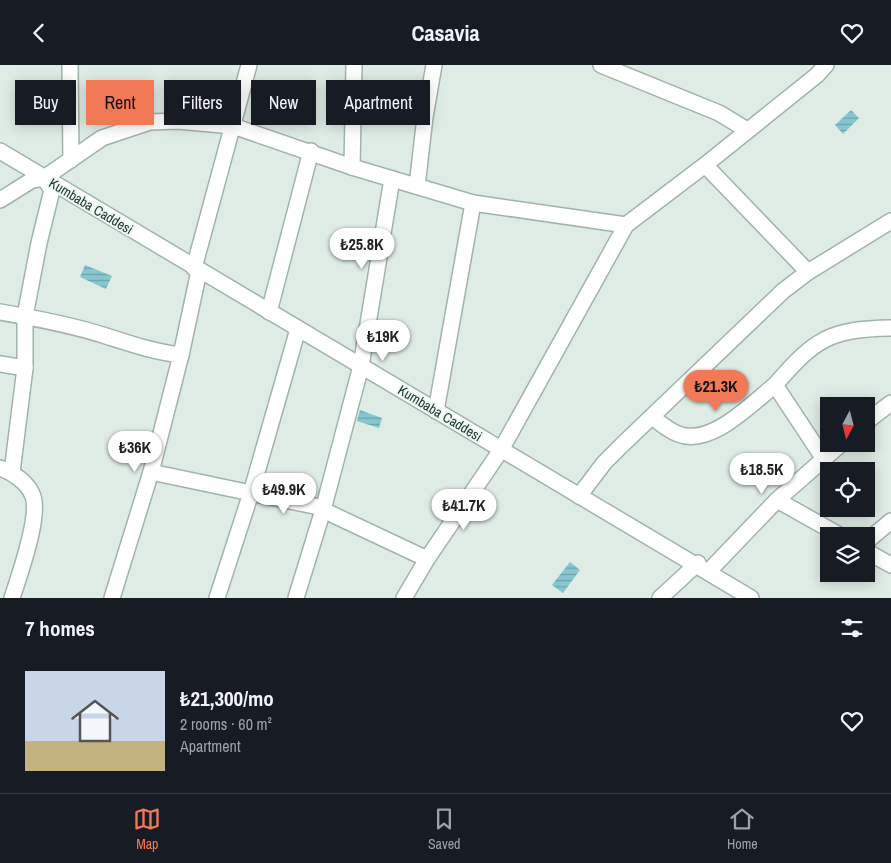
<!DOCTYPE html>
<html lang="en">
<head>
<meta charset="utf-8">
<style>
	:root { --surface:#171b24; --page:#20242c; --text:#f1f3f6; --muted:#9ea1a6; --line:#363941; --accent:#f27956 }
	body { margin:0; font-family:"Archivo Narrow",sans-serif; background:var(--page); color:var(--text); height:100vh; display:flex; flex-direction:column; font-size:19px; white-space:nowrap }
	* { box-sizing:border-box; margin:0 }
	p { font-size:16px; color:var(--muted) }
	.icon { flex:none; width:28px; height:28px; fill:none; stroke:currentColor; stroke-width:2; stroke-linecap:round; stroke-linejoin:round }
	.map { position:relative; height:533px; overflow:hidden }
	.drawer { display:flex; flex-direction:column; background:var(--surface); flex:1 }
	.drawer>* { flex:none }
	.hud { position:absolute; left:15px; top:15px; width:500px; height:45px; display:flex; gap:10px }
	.needle { width:32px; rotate:187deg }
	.fabs { position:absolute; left:820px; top:332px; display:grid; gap:10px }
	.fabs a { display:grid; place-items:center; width:55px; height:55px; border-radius:0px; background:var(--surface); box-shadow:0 2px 12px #0003; font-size:25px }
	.price { position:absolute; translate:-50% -42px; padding:0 11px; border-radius:18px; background:#fff; color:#222; font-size:16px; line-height:32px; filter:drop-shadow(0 1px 2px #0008) }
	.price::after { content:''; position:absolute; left:50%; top:30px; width:15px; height:11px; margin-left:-8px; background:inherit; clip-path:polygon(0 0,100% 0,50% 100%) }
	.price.current { background:var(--accent); color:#111 }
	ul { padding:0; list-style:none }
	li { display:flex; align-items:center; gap:15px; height:125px; padding:0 25px }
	li span { display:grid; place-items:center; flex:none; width:140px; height:100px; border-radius:0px; color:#555 }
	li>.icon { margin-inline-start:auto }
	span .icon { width:60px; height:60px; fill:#fffc; stroke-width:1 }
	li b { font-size:21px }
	h2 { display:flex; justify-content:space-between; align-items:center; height:60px; padding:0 25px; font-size:21px }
	.pill { padding:0 18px; border-radius:0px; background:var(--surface); box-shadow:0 2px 12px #0003; font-size:18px; line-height:45px }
	.pill.current { background:var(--accent); color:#111 }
	header { display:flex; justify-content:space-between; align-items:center; height:65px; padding:0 25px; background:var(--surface); font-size:22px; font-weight:800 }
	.tabs { display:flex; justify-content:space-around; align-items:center; height:70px; border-top:1px solid var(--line); background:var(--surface); font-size:14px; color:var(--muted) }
	.tabs a { display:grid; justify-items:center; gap:2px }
	.tabs .current { color:var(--accent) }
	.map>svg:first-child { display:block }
	.water { fill:url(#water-rules) }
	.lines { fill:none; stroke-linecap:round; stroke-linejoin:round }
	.minor-casing { stroke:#a2b3ac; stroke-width:18 }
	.minor { stroke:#fff; stroke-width:15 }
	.labels { text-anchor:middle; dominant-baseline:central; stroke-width:4; stroke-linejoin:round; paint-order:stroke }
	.street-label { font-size:14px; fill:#203b33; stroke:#f0f7f3 }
</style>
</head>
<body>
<header><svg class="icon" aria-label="back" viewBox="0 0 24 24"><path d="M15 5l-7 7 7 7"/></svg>Casavia<svg class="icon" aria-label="heart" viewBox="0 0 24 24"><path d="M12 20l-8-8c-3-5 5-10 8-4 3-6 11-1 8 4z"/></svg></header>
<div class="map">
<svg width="891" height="533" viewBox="0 0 891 533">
	<defs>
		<pattern id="water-rules" width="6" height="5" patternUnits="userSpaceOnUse" patternTransform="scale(1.25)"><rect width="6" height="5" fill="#87c6d0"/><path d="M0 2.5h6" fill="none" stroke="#6ea2a9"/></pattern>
	</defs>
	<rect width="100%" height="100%" fill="#dfebe5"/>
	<g class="water">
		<path d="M 851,45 L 859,53 L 843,69 L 835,60 Z"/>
		<path d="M 85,200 L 112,211 L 106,224 L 80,212 Z"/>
		<path d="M 360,345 L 382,353 L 379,363 L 357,356 Z"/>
		<path d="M 570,497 L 580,505 L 563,528 L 552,520 Z"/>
	</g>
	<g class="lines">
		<defs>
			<g id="minor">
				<path d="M 70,0 L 71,95"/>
				<path d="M 601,0 L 719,48 L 747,65"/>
				<path d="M 0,86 L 751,533"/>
				<path d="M 705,100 L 808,207"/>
				<path d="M 352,102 L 354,0"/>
				<path d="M 417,121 L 425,52 L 434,0"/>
				<path d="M 0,135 L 32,115 L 44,113 L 102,73 L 150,57 L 178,56 L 233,61 L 352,102 L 473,138 L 626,160"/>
				<path d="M 194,203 L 249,0"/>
				<path d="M 0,247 C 35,253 72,260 106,271 C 131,279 154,287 181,290 L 199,206"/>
				<path d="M 269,247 L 311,86"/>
				<path d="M 298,264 L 251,428 L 324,443"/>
				<path d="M 0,299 L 25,303"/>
				<path d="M 436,346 L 473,138"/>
				<path d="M 652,352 C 660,358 669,366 678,369 C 711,382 751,339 775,320"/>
				<path d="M 866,357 L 891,338"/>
				<path d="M 824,394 L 775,320 C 815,274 829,264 891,263"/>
				<path d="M 0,403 C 12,407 27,417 32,429 C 42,448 19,511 12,533"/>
				<path d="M 12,407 L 25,303 L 25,251 L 39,178 L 52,125 L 44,113"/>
				<path d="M 151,407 L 251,428 L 217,533"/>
				<path d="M 579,431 L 604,398 L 622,380 L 783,226 L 808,207 L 891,156"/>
				<path d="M 777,435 L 841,471"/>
				<path d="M 323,445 L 427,494"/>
				<path d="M 866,477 L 891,456"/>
				<path d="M 866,486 L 891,500"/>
				<path d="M 708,507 L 777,435 L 841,379"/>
				<path d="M 112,533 L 151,407 L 181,290"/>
				<path d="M 296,533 L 323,445 L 361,301 L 392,114"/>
				<path d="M 404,533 L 427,494 L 501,385 L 626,160 L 705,100 L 817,10 L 826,0"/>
				<path d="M 660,533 L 698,498 L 697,501"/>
			</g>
		</defs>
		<use href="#minor" class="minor-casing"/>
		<use href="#minor" class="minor"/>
	</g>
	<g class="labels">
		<g class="street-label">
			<text transform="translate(91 141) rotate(31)">Kumbaba Caddesi</text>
			<text transform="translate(440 348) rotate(31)">Kumbaba Caddesi</text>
		</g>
	</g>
</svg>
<div class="fabs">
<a><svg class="needle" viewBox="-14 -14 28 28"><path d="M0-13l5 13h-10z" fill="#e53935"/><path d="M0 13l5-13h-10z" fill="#9ea1a6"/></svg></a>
<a><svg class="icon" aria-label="locate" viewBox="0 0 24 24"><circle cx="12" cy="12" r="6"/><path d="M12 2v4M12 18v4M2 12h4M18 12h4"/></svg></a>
<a><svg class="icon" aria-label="layers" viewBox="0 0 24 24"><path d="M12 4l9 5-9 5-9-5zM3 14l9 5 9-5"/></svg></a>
</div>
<b class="price" style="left:362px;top:205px">₺25.8K</b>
<b class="price" style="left:383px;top:297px">₺19K</b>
<b class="price current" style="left:716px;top:347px">₺21.3K</b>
<b class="price" style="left:135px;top:408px">₺36K</b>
<b class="price" style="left:762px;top:430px">₺18.5K</b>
<b class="price" style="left:284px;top:450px">₺49.9K</b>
<b class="price" style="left:464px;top:466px">₺41.7K</b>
<div class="hud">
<a class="pill">Buy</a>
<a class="pill current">Rent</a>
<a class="pill">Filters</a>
<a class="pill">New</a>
<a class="pill">Apartment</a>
</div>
</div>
<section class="drawer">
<h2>7 homes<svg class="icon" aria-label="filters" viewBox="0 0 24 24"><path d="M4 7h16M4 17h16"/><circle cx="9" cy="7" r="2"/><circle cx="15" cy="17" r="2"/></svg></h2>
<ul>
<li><span style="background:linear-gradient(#c9d6e8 70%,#c2b280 0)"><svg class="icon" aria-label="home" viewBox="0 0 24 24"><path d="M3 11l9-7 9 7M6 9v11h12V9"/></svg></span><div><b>₺21,300/mo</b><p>2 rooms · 60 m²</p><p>Apartment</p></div><svg class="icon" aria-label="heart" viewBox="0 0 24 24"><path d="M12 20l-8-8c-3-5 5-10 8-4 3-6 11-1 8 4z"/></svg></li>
</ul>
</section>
<nav class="tabs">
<a class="current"><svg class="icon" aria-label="map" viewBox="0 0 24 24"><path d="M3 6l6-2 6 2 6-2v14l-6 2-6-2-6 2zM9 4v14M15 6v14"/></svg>Map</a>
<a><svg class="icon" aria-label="saved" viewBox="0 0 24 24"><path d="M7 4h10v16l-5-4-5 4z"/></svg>Saved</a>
<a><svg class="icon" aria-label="home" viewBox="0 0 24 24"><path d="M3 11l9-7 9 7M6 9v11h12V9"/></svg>Home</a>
</nav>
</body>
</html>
